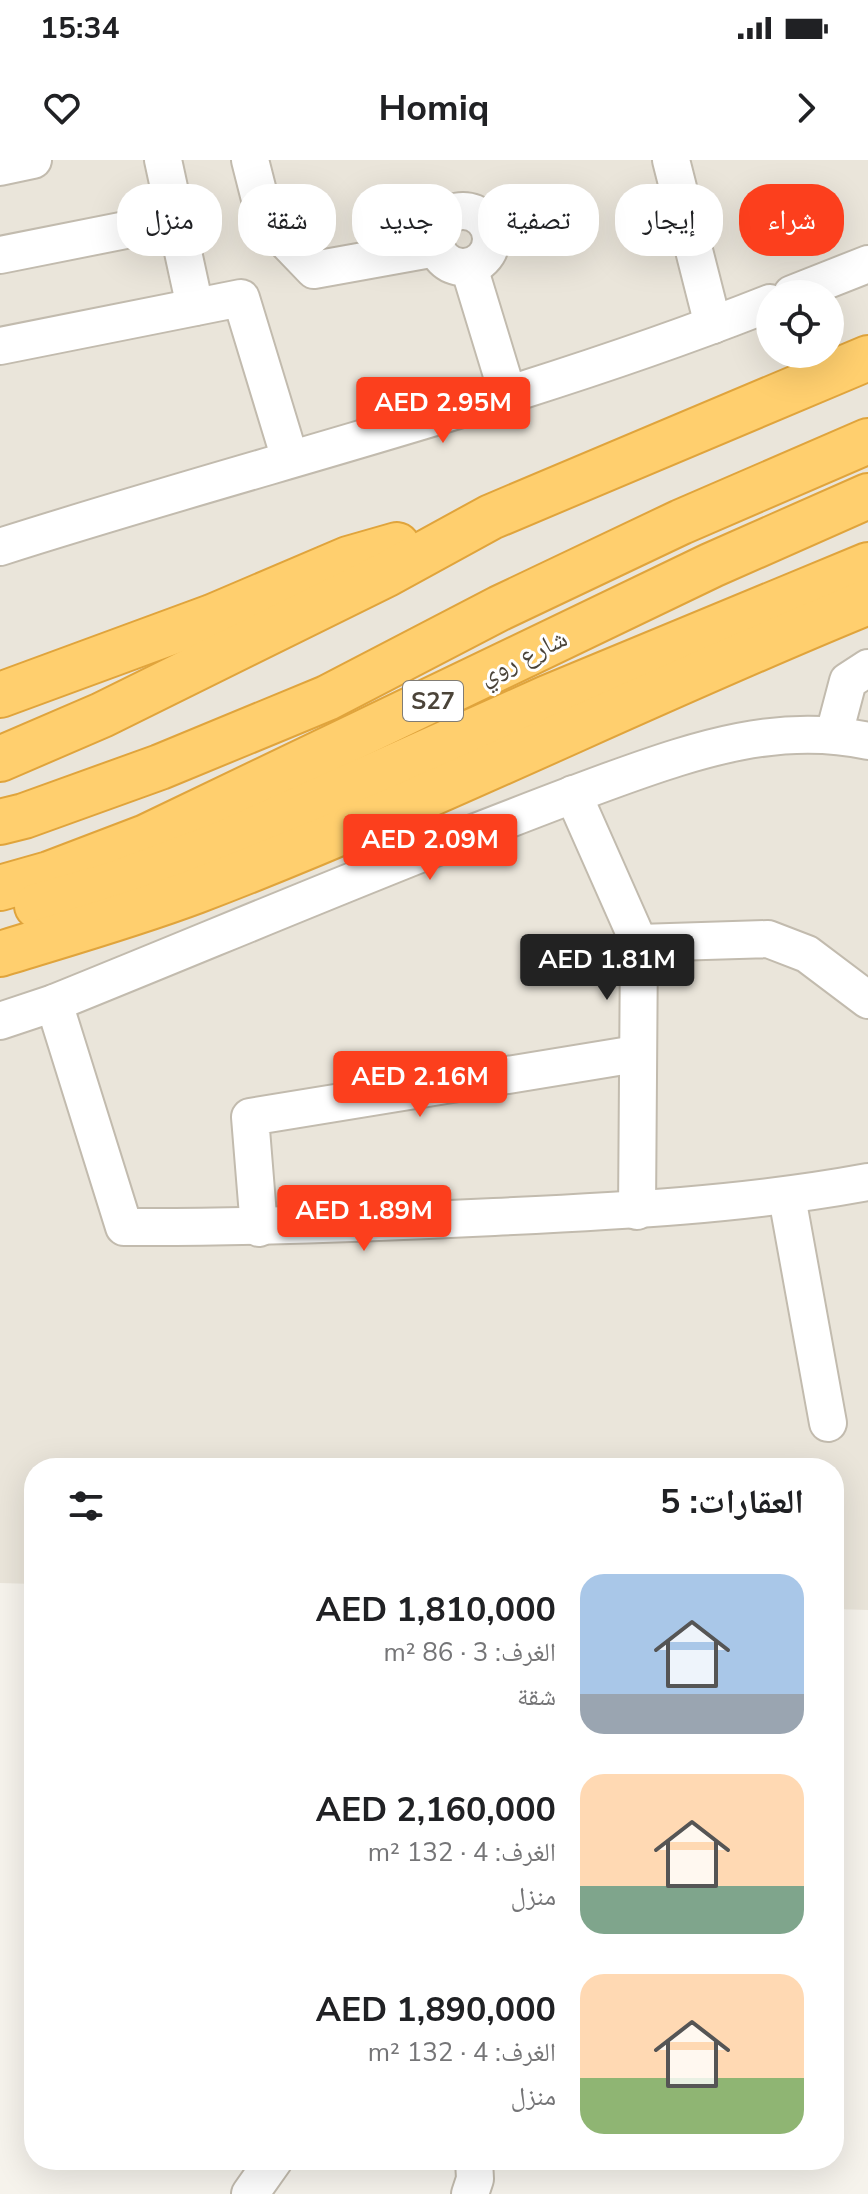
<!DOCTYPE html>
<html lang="ar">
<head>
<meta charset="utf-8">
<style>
	:root { --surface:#fff; --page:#f2f2f2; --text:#202124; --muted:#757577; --accent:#fc3f1d }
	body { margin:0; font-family:"Nunito Sans","Noto Naskh Arabic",sans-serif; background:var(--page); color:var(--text); direction:rtl; height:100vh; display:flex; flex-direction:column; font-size:30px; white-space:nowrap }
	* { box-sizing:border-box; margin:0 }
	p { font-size:26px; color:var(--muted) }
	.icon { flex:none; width:44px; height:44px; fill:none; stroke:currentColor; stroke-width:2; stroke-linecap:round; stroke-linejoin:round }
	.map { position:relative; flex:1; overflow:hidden; direction:ltr }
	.details { position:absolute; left:24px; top:1298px; width:820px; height:712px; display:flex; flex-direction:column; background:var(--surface); border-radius:32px; box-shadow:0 8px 32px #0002; direction:rtl }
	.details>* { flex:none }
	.top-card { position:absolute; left:24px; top:24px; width:820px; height:72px; direction:rtl; display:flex; gap:16px }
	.controls { position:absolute; left:756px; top:120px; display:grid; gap:16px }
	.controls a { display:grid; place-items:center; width:88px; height:88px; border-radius:50%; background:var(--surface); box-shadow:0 8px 32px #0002; font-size:40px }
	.price { position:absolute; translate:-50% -68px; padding:0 18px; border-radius:8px; background:var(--accent); color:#fff; font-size:26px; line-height:52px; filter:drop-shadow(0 2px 4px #0008) }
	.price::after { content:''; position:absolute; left:50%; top:48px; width:24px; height:18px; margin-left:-12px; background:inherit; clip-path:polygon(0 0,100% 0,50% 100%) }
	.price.on { background:#222; color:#fff }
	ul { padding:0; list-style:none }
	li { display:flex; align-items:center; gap:24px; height:200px; padding:0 40px }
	li span { display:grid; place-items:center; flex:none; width:224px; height:160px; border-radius:24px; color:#555 }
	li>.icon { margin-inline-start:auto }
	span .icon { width:96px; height:96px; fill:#fffc; stroke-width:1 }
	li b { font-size:34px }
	h2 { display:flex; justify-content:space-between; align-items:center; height:96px; padding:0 40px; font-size:34px }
	.pill { padding:0 28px; border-radius:32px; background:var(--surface); box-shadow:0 8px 32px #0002; font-size:28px; line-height:72px }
	.pill.on { background:var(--accent); color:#fff }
	.status { display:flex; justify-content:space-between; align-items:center; height:56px; padding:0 40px; background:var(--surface); direction:ltr }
	.status svg { height:22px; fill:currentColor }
	header { display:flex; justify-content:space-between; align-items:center; height:104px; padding:0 40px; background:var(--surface); font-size:36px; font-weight:700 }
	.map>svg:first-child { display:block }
	.residential { fill:#eae5da; fill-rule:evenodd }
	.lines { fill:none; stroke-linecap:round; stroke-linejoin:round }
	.minor-casing { stroke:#c2bbae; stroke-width:40 }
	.highway-casing { stroke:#e0a43c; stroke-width:48 }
	.minor { stroke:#fff; stroke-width:36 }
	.highway { stroke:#ffcf6e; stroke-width:44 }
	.labels { text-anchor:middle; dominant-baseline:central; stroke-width:6; stroke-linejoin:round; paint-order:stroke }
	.shield { fill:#fff; stroke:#817c74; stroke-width:2 }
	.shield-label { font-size:24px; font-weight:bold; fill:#4b4439 }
	.street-label { font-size:26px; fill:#4b4439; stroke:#fff }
</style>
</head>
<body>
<div class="status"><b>15:34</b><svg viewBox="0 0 49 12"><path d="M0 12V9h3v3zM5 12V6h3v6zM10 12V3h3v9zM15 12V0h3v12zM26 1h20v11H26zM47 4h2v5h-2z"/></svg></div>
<header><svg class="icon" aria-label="forward" viewBox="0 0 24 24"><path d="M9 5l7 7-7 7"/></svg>Homiq<svg class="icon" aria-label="heart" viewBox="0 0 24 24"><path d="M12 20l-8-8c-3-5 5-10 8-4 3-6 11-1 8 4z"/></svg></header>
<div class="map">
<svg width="868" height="2034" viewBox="0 0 868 2034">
	<rect width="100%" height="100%" fill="#f6f3ec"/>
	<path class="residential" d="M 0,0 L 868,0 L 868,1450 L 834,1449 L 834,1308 L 34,1308 L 34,1424 L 0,1423 ZM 770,134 L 830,134 L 830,194 L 770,194 Z"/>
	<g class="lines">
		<defs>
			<g id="minor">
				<path d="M 163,0 L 195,147"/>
				<path d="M 250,0 L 265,59 L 314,110 L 436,88"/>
				<path d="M 671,0 L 713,165"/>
				<path d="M 0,7 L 33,0"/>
				<circle cx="463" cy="79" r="28"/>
				<path d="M 0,95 L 176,60"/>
				<path d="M 469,107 L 508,235"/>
				<path d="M 792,134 L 868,104"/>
				<path d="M 0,186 L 241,138 L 290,299"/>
				<path d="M 0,387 C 256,305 520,242 770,143"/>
				<path d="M 834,574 L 848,521 L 868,508"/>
				<path d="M 573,634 L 639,783 L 637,1051"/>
				<path d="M 639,783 L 768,779 L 807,794 L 868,840"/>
				<path d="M 54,843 L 124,1067 C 248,1068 371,1063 494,1057 C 620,1051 744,1045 868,1022"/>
				<path d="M 0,861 L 54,843 C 183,791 311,737 440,686 C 499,663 557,640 615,619 C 698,589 780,562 868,581"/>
				<path d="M 787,1037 L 828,1263"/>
				<path d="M 259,1068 L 250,957 L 636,894"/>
				<path d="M 250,2034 L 274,2000"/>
				<path d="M 470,2034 L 475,2019 L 474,2000"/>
			</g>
			<g id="highway">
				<path d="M 0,535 L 212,457 L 348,399 L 397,385"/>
				<path d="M 0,599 L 102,555 L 387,414 L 491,357 L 868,198"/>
				<path d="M 0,662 L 24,656 L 160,607 L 327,538 L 500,448 L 681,362 L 868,281"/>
				<path d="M 0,728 L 49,714 L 146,677 L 712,405 L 868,336"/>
				<path d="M 37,746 L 111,725 L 224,683 L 547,538 L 868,405"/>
				<path d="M 0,794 C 65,774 132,755 196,731 C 424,644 642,534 868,442"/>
			</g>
		</defs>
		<use href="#minor" class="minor-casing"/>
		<use href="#highway" class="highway-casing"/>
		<use href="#minor" class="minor"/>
		<use href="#highway" class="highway"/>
	</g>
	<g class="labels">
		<rect class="shield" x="403" y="521" width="60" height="40" rx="6"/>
		<g class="shield-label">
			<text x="433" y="541">S27</text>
		</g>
		<g class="street-label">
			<text transform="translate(523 497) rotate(-26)">شارع روي</text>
		</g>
	</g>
</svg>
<div class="controls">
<a><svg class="icon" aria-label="locate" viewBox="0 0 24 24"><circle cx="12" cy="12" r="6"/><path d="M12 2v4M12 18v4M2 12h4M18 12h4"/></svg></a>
</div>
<b class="price" style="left:443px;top:285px">AED 2.95M</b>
<b class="price" style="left:430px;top:722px">AED 2.09M</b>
<b class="price on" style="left:607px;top:842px">AED 1.81M</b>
<b class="price" style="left:420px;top:959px">AED 2.16M</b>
<b class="price" style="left:364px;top:1093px">AED 1.89M</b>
<div class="top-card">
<a class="pill on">شراء</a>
<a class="pill">إيجار</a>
<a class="pill">تصفية</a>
<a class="pill">جديد</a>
<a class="pill">شقة</a>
<a class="pill">منزل</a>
</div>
<section class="details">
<h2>العقارات: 5<svg class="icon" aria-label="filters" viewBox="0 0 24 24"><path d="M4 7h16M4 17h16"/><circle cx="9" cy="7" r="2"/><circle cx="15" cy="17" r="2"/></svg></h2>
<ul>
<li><span style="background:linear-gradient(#a9c7e8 75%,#9aa5b1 0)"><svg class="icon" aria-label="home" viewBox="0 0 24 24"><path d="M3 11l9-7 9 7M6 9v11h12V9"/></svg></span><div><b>AED 1,810,000</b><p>الغرف: 3 · 86 m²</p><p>شقة</p></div></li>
<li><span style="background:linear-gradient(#ffd9b3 70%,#7fa58c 0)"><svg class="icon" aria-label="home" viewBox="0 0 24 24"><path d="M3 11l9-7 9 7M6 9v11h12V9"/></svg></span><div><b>AED 2,160,000</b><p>الغرف: 4 · 132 m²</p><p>منزل</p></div></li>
<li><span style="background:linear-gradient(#ffd9b3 65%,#8fb573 0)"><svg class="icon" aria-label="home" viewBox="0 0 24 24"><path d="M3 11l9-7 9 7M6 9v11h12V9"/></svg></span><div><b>AED 1,890,000</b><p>الغرف: 4 · 132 m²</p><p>منزل</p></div></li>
</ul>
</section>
</div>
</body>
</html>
